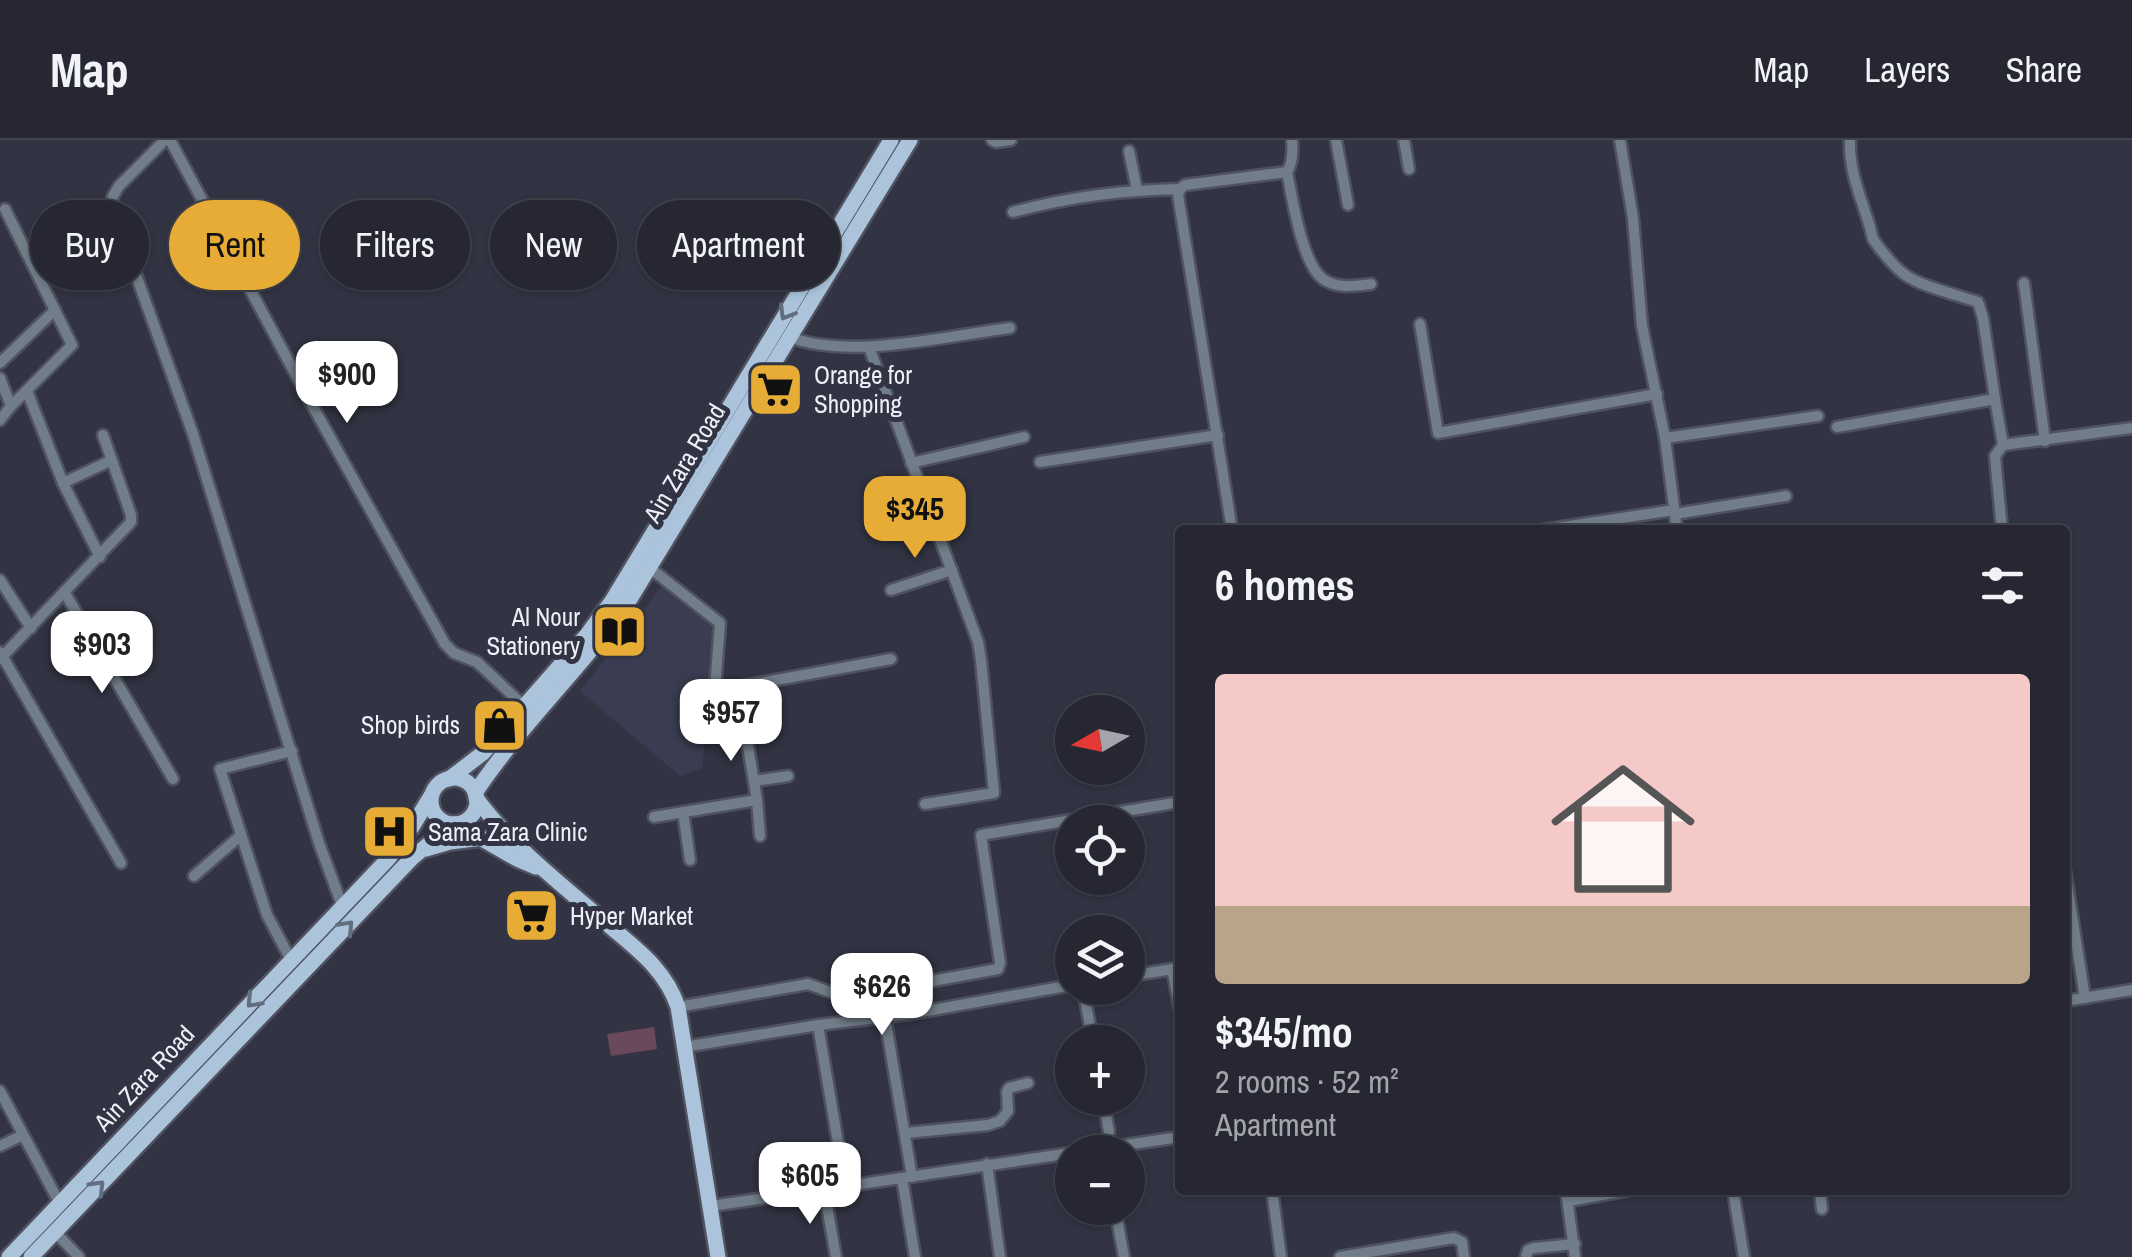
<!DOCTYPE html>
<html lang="en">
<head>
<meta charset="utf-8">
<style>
	:root { --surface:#262732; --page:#32333e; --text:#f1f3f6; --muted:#a4a5ac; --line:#42444d; --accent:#e6ac36 }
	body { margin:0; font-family:"Archivo Narrow",sans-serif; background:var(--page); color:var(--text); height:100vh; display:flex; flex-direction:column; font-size:38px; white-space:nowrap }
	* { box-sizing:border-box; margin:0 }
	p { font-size:32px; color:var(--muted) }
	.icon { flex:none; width:55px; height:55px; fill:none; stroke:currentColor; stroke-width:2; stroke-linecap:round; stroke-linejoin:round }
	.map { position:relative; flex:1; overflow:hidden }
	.side { position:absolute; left:1175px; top:385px; width:895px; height:670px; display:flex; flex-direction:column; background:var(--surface); border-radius:10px; box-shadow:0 2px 8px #0004,0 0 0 2px var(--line) }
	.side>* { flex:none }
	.top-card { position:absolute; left:30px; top:60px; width:950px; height:90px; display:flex; gap:20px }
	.needle { width:65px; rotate:261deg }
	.buttons { position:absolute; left:1055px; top:555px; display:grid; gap:20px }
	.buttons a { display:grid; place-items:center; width:90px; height:90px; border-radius:50%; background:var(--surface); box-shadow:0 2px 8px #0004,0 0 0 2px var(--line); font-size:50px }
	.price { position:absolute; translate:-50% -85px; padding:0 22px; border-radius:20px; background:#fff; color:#222; font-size:32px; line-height:65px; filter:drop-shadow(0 2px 5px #0008) }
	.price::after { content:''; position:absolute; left:50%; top:60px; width:30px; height:22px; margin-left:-15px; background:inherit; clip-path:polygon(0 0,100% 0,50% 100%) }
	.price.current { background:var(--accent); color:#111 }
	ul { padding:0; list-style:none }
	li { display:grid; align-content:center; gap:20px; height:530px; padding:0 40px }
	li span { display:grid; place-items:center; height:310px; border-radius:10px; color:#555 }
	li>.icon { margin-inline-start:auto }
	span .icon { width:180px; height:180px; fill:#fffc; stroke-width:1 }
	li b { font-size:42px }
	h2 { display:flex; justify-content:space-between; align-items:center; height:120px; padding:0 40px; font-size:42px }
	.pill { padding:0 35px; border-radius:45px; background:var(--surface); box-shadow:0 2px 8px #0004,0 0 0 2px var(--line); font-size:35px; line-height:90px }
	.pill.current { background:var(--accent); color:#111 }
	header { display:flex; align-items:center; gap:60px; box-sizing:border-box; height:140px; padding:0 50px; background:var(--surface); border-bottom:2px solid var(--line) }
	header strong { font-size:48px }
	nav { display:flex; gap:55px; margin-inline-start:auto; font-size:35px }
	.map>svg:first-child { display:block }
	.built { fill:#3a3c51 }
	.green { fill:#69495b }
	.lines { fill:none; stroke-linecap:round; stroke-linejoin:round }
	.street-casing { stroke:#505260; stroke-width:15 }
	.primary-casing { stroke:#505260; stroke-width:20 }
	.street { stroke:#717d89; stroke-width:10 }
	.primary { stroke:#abc4dc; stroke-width:15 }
	.oneway { stroke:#626e80 }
	.labels { text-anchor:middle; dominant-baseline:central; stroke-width:10; stroke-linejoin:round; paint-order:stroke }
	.poi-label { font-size:25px; fill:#eeeff9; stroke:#323443; text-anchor:start }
	.street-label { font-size:25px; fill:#eeeff9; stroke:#323443 }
</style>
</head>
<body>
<header>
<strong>Map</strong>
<nav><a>Map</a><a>Layers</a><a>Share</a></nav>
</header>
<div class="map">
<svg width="2132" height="1117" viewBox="0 0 2132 1117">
	<rect width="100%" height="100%" fill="#323443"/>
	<path class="built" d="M 665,442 L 720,486 L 702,628 L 680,636 L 580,551 Z"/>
	<path class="green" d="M 654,887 L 657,909 L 611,916 L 607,894 Z"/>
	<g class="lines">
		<defs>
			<g id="street">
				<path d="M 165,0 L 119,46 L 113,56 L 111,65 L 193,294 L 319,703 L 343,768"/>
				<path d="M 170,0 L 311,263 L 445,504 L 454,513 L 477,522 L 525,567"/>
				<path d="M 992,0 L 996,2 L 1011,0"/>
				<path d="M 1292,0 C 1293,11 1293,23 1287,32 C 1292,57 1302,124 1323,139 C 1337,149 1355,146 1371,144"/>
				<path d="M 1336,0 L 1348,65"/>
				<path d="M 1404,0 L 1409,29"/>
				<path d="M 1620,0 L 1633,78 L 1642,186 L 1665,298 L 1677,390"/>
				<path d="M 1850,0 C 1849,31 1860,55 1869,84 C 1870,86 1872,97 1873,99 C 1879,108 1895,128 1904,134 C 1919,146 1958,155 1978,162 L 1983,178 L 1995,259"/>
				<path d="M 1129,11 L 1137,50"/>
				<path d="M 1180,49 L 1178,55 L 1232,390"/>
				<path d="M 5,69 L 72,205 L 11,266"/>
				<path d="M 1013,72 C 1068,57 1122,50 1180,49 L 1185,45 L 1287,32"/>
				<path d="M 2024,143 L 2045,301"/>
				<path d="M 1420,184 L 1438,293 L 1657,254"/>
				<path d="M 789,197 C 851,220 945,196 1010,188"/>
				<path d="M 869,207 L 978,502 L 981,520 L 994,653 L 925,664"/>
				<path d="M 0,223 L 55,170"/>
				<path d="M 0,238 L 11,266 L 0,280"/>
				<path d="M 27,251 L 63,343 L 100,417"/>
				<path d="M 1837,287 L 1995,259 L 2003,305 L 2132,288"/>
				<path d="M 1665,298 L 1818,276"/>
				<path d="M 1040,322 L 1218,295"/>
				<path d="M 911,323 L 1024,297"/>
				<path d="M 63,343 L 112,320"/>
				<path d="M 1675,374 L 1786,356"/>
				<path d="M 1543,390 L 1674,370"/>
				<path d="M 2002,390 L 1995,316 L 2003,305"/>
				<path d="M 650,428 L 720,483 L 715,549 L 738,547 L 891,519"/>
				<path d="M 0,440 L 31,488"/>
				<path d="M 891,450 L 952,430"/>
				<path d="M 65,453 L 173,639"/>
				<path d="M 0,512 L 121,723"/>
				<path d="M 0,519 L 131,382 L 131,375 L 103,295"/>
				<path d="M 738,547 L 757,660 L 760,696"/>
				<path d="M 754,641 L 788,636"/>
				<path d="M 683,672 L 690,720"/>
				<path d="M 654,677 L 757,660"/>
				<path d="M 2065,731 L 2085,858"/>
				<path d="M 194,736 L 240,696"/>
				<path d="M 291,820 L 267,775 L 220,629 L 292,611"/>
				<path d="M 1172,829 L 1180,869"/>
				<path d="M 1128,836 L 1180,828"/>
				<path d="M 1083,848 L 1093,902"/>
				<path d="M 2065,861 L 2132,850"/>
				<path d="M 678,867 L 808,844 L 844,857 L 998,829 L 1000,823 L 981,695 L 1180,662"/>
				<path d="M 885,878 L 912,1037"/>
				<path d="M 818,885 L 839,1009"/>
				<path d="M 684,907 L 818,885 L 910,874 L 1072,845"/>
				<path d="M 0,951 L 60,1064"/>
				<path d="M 1103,958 L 1109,992"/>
				<path d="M 906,993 L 988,985 L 1000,981 L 1008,971 L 1007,952 L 1009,948 L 1028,943"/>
				<path d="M 0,1006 L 23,995"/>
				<path d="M 987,1024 L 1000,1117"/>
				<path d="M 902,1038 L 915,1117"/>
				<path d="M 824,1049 L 836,1117"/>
				<path d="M 1272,1050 L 1281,1117"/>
				<path d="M 1566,1050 L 1575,1117"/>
				<path d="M 1733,1050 L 1744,1117"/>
				<path d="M 1820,1050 L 1822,1069"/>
				<path d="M 1568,1061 L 1630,1050"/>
				<path d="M 711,1066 L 1180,997"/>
				<path d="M 1115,1068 L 1124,1117"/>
				<path d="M 55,1092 L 79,1117"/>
				<path d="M 1340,1117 L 1454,1098 L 1462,1102 L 1464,1117"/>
				<path d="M 1526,1117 L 1528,1110 L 1534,1108 L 1575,1104"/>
			</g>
			<g id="primary">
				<circle cx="454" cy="661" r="23"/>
				<path d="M 449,639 L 483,613 L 586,496 L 612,461 L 891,0"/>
				<path d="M 475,653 C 521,584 583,527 630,459 L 910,0"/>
				<path d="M 476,658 C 510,704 556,740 598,776 C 630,805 664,825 678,867 L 718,1117"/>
				<path d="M 456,684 L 517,719 L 536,727"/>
				<path d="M 426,709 L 450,702 L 482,698"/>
				<path d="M 9,1117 L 389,718 L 412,687 L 431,656"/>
				<path d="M 31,1117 L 412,718 L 453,684"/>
			</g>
		</defs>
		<use href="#street" class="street-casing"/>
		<use href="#primary" class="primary-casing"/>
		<use href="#street" class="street"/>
		<use href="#primary" class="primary"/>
	</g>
	<defs><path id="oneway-chevron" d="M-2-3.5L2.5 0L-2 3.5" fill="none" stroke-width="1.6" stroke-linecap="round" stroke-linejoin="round" transform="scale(2.5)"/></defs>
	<g class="oneway">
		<use href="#oneway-chevron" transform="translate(786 173) rotate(121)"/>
		<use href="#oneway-chevron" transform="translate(347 787) rotate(-47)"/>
		<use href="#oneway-chevron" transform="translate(253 861) rotate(133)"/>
		<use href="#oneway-chevron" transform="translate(98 1047) rotate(-46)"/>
	</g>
	<defs>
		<symbol id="supermarket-square" viewBox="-11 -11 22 22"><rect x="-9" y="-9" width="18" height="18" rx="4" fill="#e6ac36" stroke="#323443"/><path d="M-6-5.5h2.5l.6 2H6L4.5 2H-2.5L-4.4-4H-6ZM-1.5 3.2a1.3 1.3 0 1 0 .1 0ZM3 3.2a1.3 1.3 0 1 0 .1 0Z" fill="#111"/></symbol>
		<symbol id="library-square" viewBox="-11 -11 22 22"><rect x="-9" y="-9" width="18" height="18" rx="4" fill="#e6ac36" stroke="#323443"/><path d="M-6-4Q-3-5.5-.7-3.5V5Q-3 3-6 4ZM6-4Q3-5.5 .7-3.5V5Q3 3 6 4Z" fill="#111"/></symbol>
		<symbol id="shop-square" viewBox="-11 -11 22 22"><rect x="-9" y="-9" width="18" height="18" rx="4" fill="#e6ac36" stroke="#323443"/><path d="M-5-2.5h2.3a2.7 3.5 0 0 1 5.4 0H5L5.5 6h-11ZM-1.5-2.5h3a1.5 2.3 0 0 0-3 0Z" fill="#111"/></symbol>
		<symbol id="hospital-square" viewBox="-11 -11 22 22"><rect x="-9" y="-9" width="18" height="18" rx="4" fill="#e6ac36" stroke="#323443"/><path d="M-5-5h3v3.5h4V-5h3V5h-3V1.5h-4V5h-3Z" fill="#111"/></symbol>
	</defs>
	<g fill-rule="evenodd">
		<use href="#supermarket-square" x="744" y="218" width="63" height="63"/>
		<use href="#library-square" x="588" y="460" width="63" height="63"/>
		<use href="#shop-square" x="468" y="554" width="63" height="63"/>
		<use href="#hospital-square" x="358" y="660" width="63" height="63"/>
		<use href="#supermarket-square" x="500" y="744" width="63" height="63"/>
	</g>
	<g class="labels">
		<g class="poi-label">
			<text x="814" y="235">Orange for<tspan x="814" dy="29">Shopping</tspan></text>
			<text x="580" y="477" text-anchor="end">Al Nour<tspan x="580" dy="29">Stationery</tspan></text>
			<text x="460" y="585" text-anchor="end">Shop birds</text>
			<text x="428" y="692">Sama Zara Clinic</text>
			<text x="570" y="776">Hyper Market</text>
		</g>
		<g class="street-label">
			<text transform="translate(684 323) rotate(-59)">Ain Zara Road</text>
			<text transform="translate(144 938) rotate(-47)">Ain Zara Road</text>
		</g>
	</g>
</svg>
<div class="buttons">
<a><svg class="needle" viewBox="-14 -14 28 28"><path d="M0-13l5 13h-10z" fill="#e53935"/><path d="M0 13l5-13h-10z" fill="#a4a5ac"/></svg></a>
<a><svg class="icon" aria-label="locate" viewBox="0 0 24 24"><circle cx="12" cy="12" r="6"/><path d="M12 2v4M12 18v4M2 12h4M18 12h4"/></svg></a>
<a><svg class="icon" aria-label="layers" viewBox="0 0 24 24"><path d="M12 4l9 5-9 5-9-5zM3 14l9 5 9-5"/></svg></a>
<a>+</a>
<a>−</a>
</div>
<b class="price" style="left:347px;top:286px">$900</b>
<b class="price current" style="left:915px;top:421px">$345</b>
<b class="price" style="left:102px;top:556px">$903</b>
<b class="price" style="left:731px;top:624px">$957</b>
<b class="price" style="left:882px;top:898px">$626</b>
<b class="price" style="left:810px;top:1087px">$605</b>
<div class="top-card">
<a class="pill">Buy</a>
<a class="pill current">Rent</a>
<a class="pill">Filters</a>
<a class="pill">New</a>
<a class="pill">Apartment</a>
</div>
<section class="side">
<h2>6 homes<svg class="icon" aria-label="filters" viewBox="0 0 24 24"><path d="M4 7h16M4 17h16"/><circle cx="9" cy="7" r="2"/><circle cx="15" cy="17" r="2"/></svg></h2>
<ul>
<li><span style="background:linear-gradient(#f6c9c9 75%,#b9a48a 0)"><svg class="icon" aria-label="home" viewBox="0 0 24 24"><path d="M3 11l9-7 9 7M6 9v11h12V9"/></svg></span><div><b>$345/mo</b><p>2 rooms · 52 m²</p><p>Apartment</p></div></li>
</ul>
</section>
</div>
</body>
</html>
